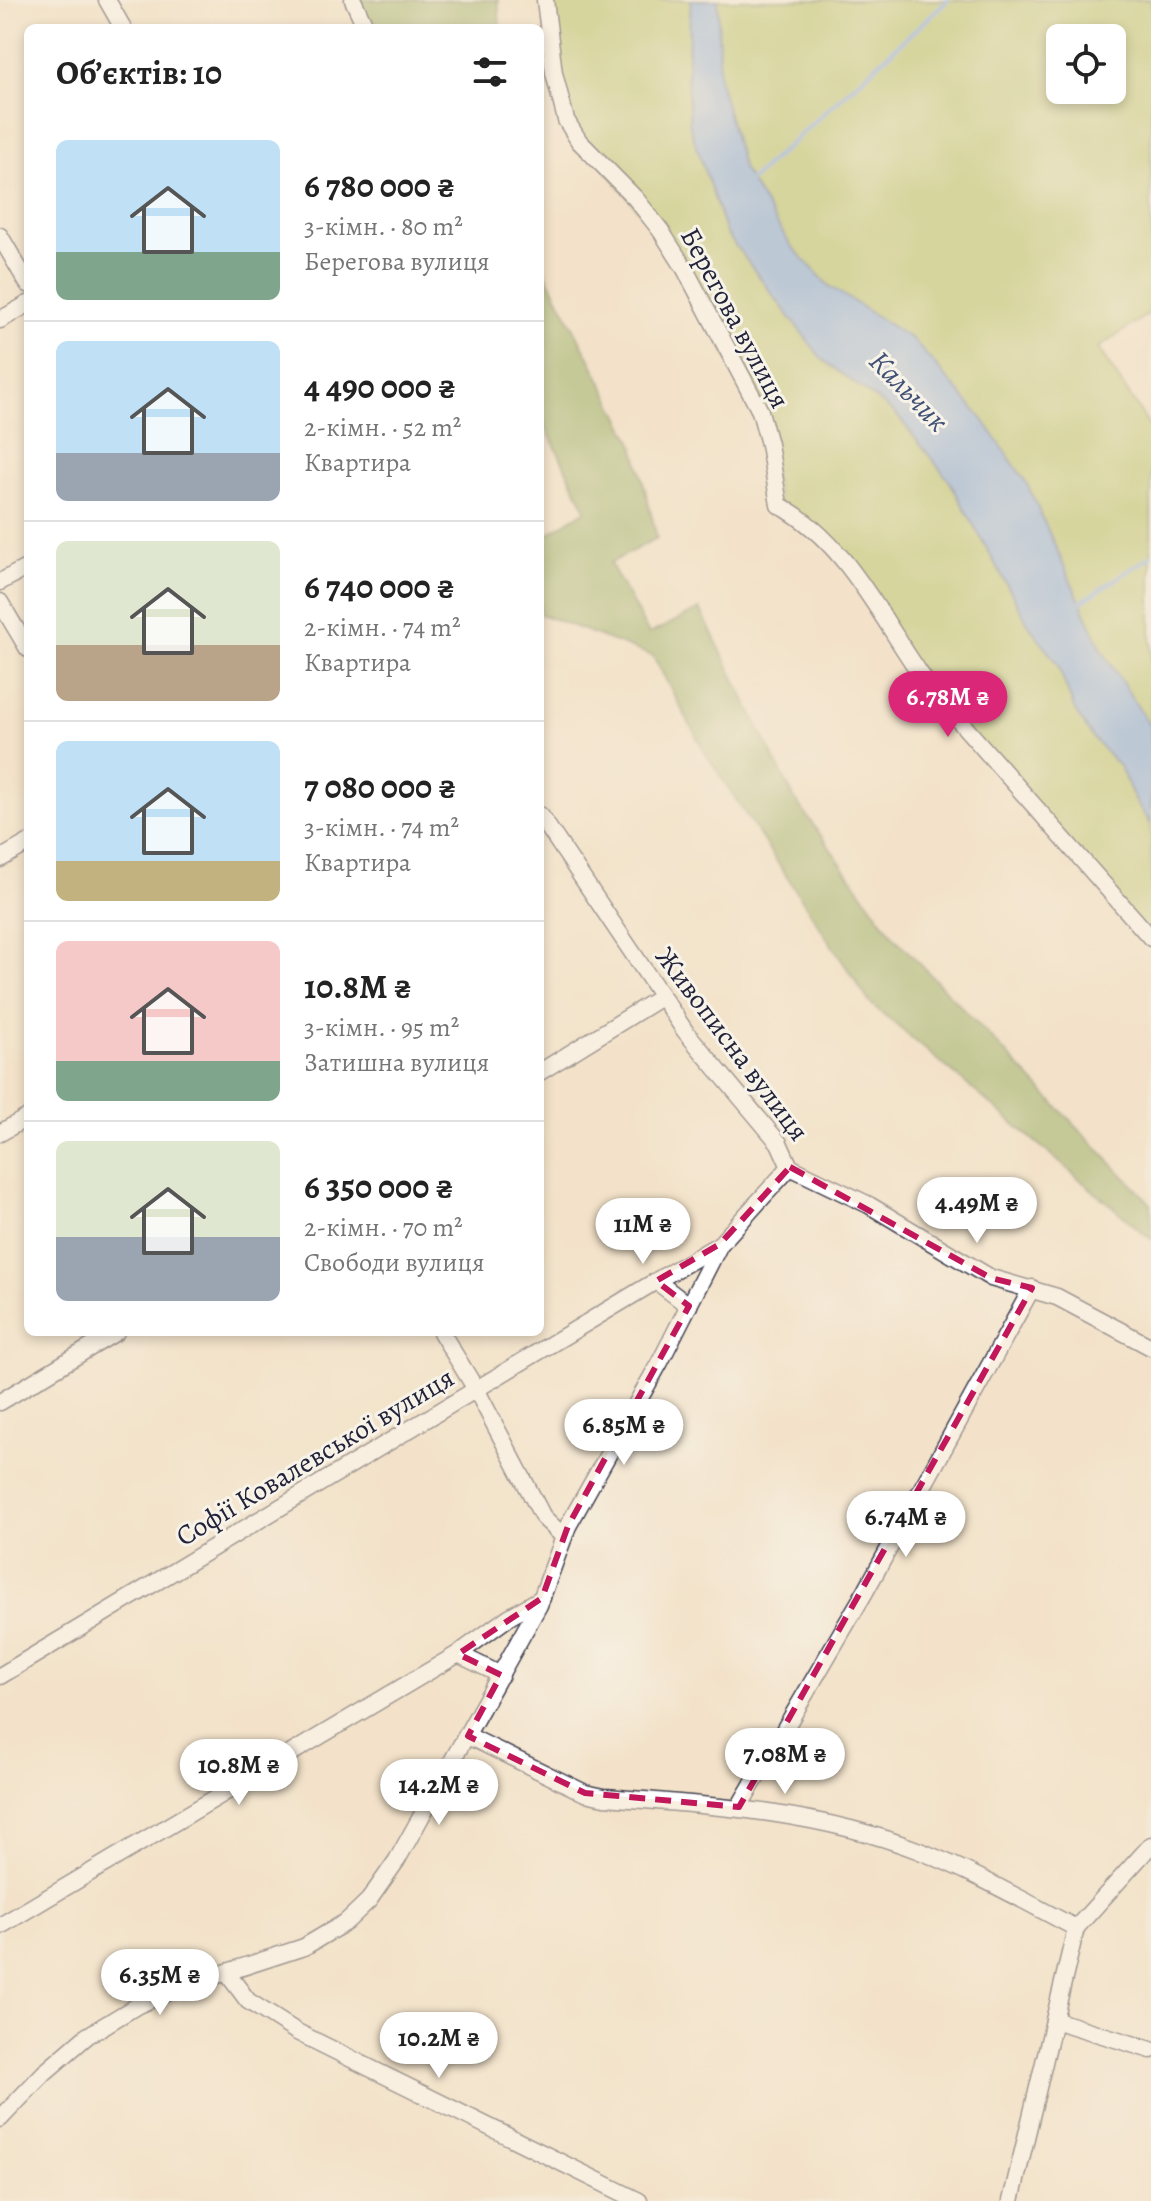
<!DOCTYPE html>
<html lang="uk">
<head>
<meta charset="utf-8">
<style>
	:root { --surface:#fff; --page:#f6f6f6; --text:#222; --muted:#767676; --line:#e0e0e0; --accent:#db2777 }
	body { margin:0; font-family:Alegreya,serif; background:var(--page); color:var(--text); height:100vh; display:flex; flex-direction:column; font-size:30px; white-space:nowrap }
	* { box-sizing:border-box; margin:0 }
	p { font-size:26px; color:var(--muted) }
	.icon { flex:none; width:44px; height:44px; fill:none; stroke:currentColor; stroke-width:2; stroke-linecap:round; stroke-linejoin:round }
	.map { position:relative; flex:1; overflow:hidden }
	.details { position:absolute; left:24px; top:24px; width:520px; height:1312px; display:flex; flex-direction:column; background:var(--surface); border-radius:12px; box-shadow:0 4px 12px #0003 }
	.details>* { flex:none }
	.buttons { position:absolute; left:1046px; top:24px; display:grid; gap:16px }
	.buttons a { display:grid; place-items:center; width:80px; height:80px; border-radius:12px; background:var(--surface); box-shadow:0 4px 12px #0003; font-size:40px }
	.price { position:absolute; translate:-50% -68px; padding:0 18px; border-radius:28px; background:#fff; color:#222; font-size:26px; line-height:52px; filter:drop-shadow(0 2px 4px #0008) }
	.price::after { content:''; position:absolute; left:50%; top:48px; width:24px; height:18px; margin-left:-12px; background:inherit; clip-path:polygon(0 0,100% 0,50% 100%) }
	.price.current { background:var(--accent); color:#fff }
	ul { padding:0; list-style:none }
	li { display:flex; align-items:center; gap:24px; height:200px; padding:0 32px }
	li+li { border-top:2px solid var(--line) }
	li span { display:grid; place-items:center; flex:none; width:224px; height:160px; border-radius:12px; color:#555 }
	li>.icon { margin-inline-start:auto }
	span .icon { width:96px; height:96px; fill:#fffc; stroke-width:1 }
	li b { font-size:34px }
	h2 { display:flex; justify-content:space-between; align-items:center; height:96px; padding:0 32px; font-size:34px }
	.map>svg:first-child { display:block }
	.green { fill:#b3c568; stroke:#6a7452; stroke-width:2; fill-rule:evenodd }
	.forest { fill:#8eaa5c; stroke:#58664c; stroke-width:2 }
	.water { fill:#7ba9e5; stroke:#4e6690; stroke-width:2 }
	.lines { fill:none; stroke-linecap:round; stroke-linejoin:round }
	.stream { stroke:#7ba9e5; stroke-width:5 }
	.minor-casing { stroke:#413f50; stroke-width:19 }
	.minor { stroke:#fff; stroke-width:16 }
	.marked { fill:none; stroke:#c2185b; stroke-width:6; stroke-dasharray:16 10; stroke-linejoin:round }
	.labels { text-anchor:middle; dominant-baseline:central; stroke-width:6; stroke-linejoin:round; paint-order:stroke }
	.street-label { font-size:28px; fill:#22223b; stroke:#f7f3e8 }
	.water-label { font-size:30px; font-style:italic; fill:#415176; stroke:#f7f3e8 }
</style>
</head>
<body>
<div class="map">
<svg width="1151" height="2201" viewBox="0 0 1151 2201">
	<rect width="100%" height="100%" fill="#f7f3e8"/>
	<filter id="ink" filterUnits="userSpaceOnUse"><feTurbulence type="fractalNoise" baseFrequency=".0125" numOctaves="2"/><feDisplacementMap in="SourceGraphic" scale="16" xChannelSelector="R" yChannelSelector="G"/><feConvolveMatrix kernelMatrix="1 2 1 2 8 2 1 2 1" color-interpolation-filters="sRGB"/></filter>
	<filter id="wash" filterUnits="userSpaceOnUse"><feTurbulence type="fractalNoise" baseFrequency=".006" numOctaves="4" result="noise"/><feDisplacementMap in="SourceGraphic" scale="32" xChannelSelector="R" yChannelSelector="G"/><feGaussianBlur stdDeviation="1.8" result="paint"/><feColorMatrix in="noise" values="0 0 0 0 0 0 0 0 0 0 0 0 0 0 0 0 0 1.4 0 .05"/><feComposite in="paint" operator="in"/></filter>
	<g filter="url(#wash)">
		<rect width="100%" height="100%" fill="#f3e2c9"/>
		<g class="green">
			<path d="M 545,0 L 691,0 L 687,72 L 690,127 L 726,233 L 822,359 L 896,414 L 949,480 L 1029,625 L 1058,665 L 1075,711 L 1094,739 L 1120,767 L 1136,802 L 1151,824 L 1151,938 L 931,689 L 847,563 L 779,505 L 769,444 L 685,269 L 566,120 Z"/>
			<path d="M 718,0 L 1151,0 L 1151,312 L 1098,348 L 1151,428 L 1151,728 L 1103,652 L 1026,482 L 981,417 L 913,340 L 829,286 L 791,246 L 743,170 L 719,80 ZM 1060,38 L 1112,38 L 1112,90 L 1060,90 Z"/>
		</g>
		<g class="forest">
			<path d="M 353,0 L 498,0 L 500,28 L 366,28 Z"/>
			<path d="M 540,262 L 634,445 L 657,538 L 610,563 L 649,634 L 700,609 L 794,798 L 894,937 L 1151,1204 L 1151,1239 L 870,1003 L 706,754 L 653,656 L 540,614 L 540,539 L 586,510 L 540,415 Z"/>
		</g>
		<path class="water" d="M 691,0 L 718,0 L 719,80 L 743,170 L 791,246 L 829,286 L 913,340 L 981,417 L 1026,482 L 1103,652 L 1151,728 L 1151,824 L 1136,802 L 1120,767 L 1094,739 L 1075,711 L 1058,665 L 1029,625 L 949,480 L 896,414 L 822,359 L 726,233 L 690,127 L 687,72 Z"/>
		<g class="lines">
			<g class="stream">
				<path d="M 745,185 L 948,0"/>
				<path d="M 1078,604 L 1151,556"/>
			</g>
		</g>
	</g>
	<g filter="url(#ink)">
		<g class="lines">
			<defs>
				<g id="minor">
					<path d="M 107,0 L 123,28"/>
					<path d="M 353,0 L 366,28"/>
					<path d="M 545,0 L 554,73 L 566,120 L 579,141 L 636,199 L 661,231 L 685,269 L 760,411 L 769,444 L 779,505 C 850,543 884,626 931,689 L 1151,938"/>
					<path d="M 0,236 L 28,284"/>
					<path d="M 0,320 L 28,304"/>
					<path d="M 0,582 L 28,567"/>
					<path d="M 0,602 L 28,649"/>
					<path d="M 540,815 L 685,1031 L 779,1143 L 790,1167 L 869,1205 L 991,1278 L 1057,1297 L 1151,1347"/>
					<path d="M 0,859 L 28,843"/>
					<path d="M 540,1072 L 661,997"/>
					<path d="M 0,1133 L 28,1117"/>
					<path d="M 689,1306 L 656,1281 L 720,1244 L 790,1167"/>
					<path d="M 441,1332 L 477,1391 L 543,1517 L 564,1537"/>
					<path d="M 0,1402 L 116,1332"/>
					<path d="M 501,1675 L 458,1654 L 509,1617 L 542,1598"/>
					<path d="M 0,1676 L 656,1281"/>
					<path d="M 468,1736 L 585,1793 L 604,1797 C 709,1805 817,1811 917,1850 C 972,1871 1024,1901 1076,1928"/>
					<path d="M 739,1807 L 865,1592 L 1032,1288"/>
					<path d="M 0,1926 L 458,1654"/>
					<path d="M 227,1973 L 248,2001 L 297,2032 L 639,2201"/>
					<path d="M 1054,2020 L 1151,2050"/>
					<path d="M 0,2119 L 44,2073 L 87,2036 L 138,2005 L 175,1989 L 304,1947 L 346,1922 L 369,1900 L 397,1860 L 539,1605 L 568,1526 L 660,1362 L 720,1244"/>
					<path d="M 1011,2201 L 1076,1928 L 1151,1845"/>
				</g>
			</defs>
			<use href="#minor" class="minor-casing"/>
			<use href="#minor" class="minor"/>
		</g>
	</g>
	<path d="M0 0H1151V2201H0ZM 790,1167 L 991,1278 L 1032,1288 L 739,1807 L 585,1793 L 468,1736 L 501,1675 L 458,1654 L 542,1598 L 568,1526 L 689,1306 L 656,1281 L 720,1244 Z" fill="#f3e2c9" fill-opacity=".55" fill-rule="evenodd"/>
	<path class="marked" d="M 790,1167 L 991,1278 L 1032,1288 L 739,1807 L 585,1793 L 468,1736 L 501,1675 L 458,1654 L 542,1598 L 568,1526 L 689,1306 L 656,1281 L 720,1244 Z"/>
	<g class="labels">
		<g class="street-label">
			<text transform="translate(735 318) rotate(62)">Берегова вулиця</text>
			<text transform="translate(732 1044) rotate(53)">Живописна вулиця</text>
			<text transform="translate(315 1457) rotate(-31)">Софії Ковалевської вулиця</text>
		</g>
		<g class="water-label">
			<text transform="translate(909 391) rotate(46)">Кальчик</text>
		</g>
	</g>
</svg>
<div class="buttons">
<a><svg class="icon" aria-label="locate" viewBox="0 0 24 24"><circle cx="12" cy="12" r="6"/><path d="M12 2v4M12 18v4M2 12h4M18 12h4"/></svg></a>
</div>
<b class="price current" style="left:948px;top:739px">6.78M ₴</b>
<b class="price" style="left:977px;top:1245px">4.49M ₴</b>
<b class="price" style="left:643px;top:1266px">11M ₴</b>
<b class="price" style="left:624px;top:1467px">6.85M ₴</b>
<b class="price" style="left:906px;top:1559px">6.74M ₴</b>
<b class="price" style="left:785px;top:1796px">7.08M ₴</b>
<b class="price" style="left:239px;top:1807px">10.8M ₴</b>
<b class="price" style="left:439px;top:1827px">14.2M ₴</b>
<b class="price" style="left:160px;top:2017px">6.35M ₴</b>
<b class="price" style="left:439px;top:2080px">10.2M ₴</b>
<section class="details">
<h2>Об’єктів: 10<svg class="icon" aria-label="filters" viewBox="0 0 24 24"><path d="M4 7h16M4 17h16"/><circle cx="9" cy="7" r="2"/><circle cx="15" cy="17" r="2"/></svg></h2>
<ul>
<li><span style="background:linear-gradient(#bfe0f5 70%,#7fa58c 0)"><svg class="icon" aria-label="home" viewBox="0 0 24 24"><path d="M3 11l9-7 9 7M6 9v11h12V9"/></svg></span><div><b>6 780 000 ₴</b><p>3-кімн. · 80 m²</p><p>Берегова вулиця</p></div></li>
<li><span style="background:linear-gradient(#bfe0f5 70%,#9aa5b1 0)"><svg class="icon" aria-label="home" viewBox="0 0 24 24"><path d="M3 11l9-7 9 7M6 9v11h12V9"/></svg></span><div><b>4 490 000 ₴</b><p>2-кімн. · 52 m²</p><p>Квартира</p></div></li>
<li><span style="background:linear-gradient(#dfe7d0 65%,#b9a48a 0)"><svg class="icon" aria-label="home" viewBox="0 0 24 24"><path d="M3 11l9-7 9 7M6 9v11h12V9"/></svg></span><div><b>6 740 000 ₴</b><p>2-кімн. · 74 m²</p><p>Квартира</p></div></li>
<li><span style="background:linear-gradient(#bfe0f5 75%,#c2b280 0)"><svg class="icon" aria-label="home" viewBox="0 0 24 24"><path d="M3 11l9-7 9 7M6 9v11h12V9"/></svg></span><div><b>7 080 000 ₴</b><p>3-кімн. · 74 m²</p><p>Квартира</p></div></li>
<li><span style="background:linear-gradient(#f6c9c9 75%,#7fa58c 0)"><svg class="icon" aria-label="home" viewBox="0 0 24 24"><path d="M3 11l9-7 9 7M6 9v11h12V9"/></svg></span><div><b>10.8M ₴</b><p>3-кімн. · 95 m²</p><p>Затишна вулиця</p></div></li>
<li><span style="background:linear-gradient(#dfe7d0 60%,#9aa5b1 0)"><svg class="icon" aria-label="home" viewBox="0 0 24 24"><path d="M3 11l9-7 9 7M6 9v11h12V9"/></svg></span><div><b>6 350 000 ₴</b><p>2-кімн. · 70 m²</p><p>Свободи вулиця</p></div></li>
</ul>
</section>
</div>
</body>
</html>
